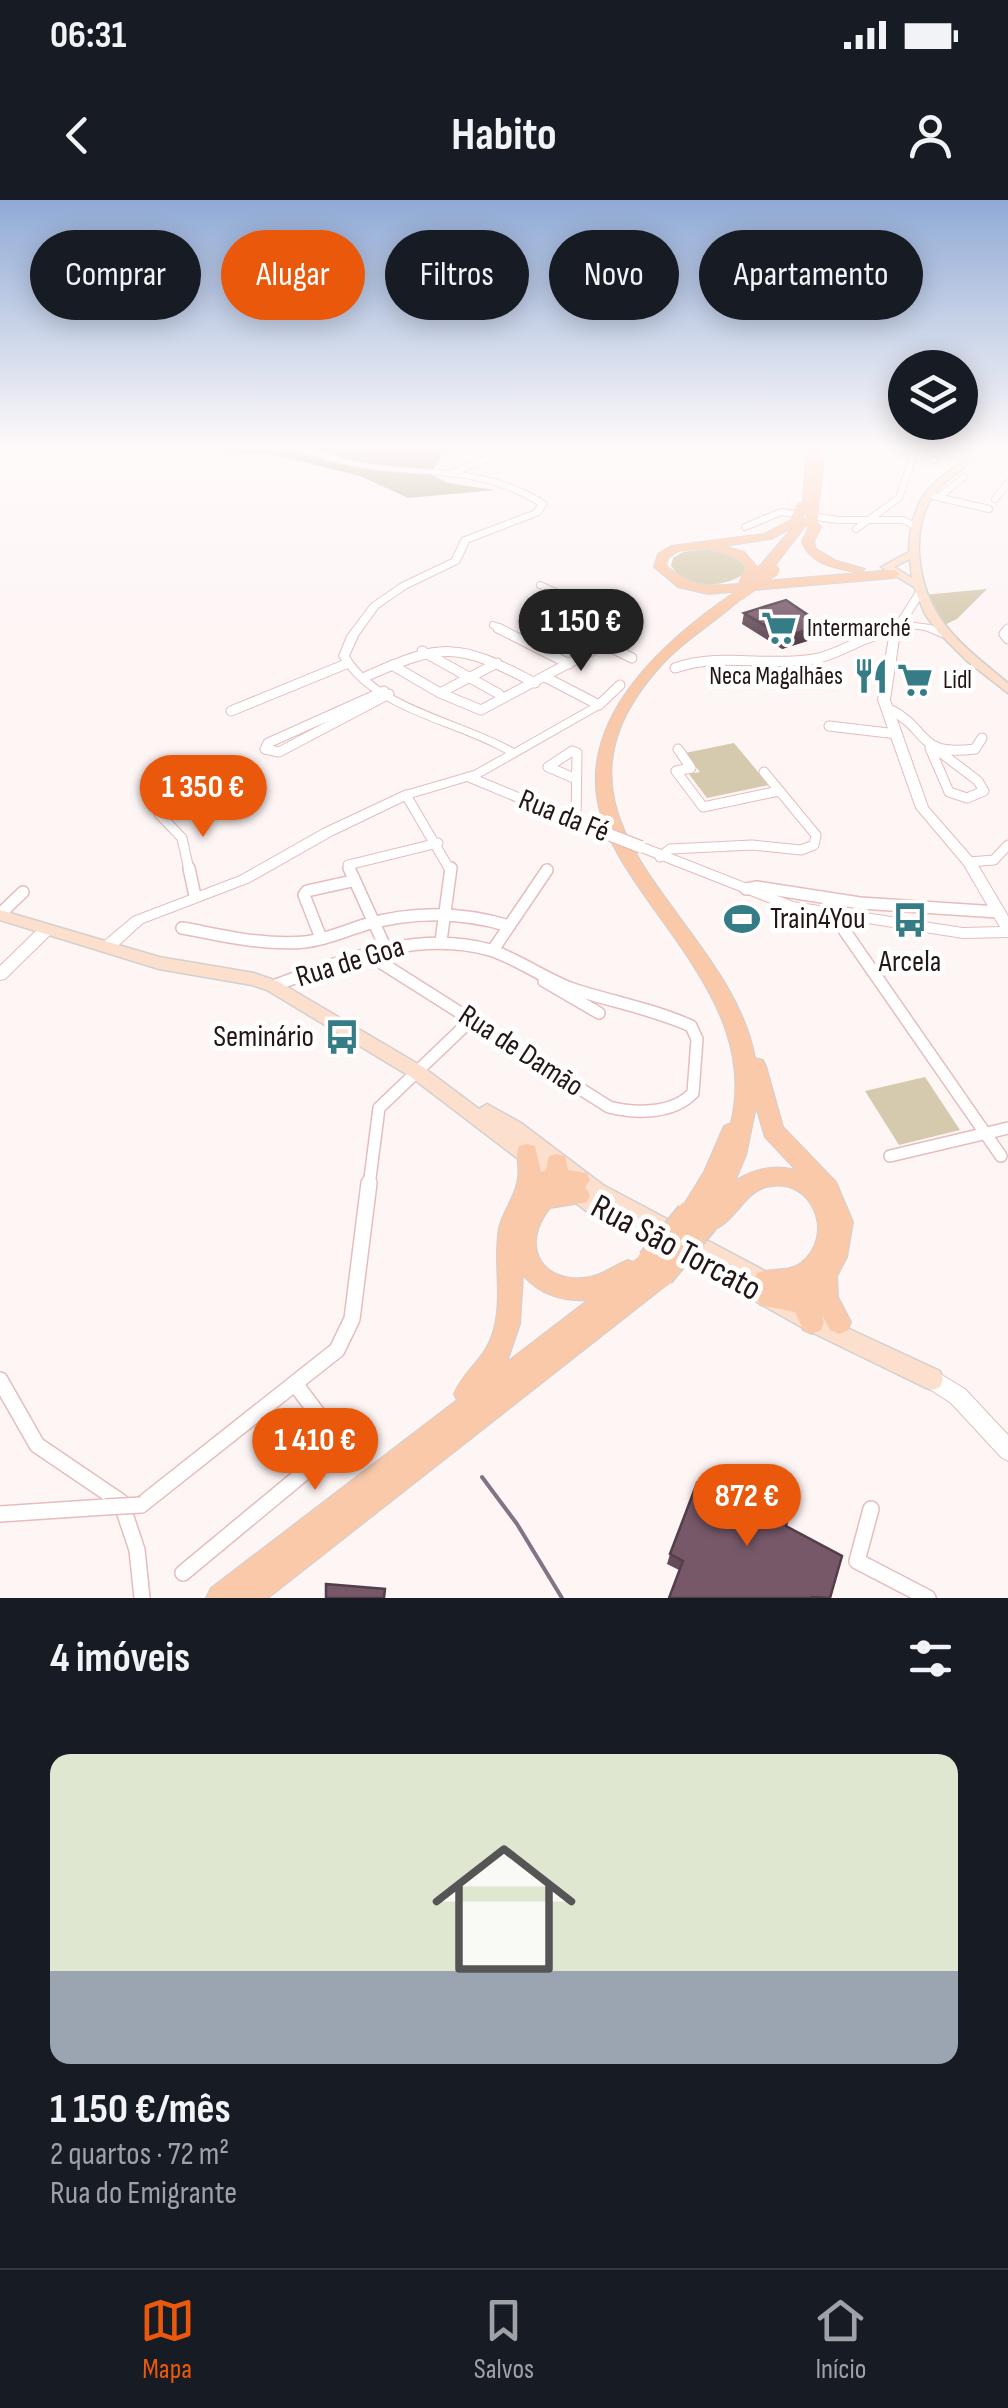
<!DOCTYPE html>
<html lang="pt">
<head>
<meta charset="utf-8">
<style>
	:root { --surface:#171b24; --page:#20242c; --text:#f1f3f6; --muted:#9ea1a6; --line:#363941; --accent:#ea580c }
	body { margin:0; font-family:"Sofia Sans Condensed",sans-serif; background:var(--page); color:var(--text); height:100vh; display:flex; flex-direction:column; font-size:38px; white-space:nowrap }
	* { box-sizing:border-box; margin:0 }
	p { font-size:32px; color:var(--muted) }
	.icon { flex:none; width:55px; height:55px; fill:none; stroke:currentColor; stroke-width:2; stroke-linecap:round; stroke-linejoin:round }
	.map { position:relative; height:1398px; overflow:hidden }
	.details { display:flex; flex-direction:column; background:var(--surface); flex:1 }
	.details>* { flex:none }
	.hud { position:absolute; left:30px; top:30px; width:950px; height:90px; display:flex; gap:20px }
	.buttons { position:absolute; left:888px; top:150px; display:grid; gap:20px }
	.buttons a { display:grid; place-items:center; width:90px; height:90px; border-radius:50%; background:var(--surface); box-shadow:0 5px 25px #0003; font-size:50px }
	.price { position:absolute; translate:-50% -85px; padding:0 22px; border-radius:35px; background:var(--accent); color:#fff; font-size:32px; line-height:65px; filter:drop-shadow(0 2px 5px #0008) }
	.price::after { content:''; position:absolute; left:50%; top:60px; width:30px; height:22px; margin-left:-15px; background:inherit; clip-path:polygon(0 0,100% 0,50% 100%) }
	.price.active { background:#222; color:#fff }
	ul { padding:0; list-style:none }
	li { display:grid; align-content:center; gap:20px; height:530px; padding:0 50px }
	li+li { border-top:2px solid var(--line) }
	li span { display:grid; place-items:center; height:310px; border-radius:20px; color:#555 }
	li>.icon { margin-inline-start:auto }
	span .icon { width:180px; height:180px; fill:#fffc; stroke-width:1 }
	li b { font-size:42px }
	h2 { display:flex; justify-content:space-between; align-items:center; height:120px; padding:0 50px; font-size:42px }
	.tag { padding:0 35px; border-radius:45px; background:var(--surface); box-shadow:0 5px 25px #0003; font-size:35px; line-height:90px }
	.tag.active { background:var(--accent); color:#fff }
	.status { display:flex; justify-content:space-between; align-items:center; height:70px; padding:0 50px; background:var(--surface); direction:ltr }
	.status svg { height:28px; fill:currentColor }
	header { display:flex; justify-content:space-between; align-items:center; height:130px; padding:0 50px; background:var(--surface); font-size:45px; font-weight:700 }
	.dock { display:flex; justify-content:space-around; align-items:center; height:140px; border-top:2px solid var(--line); background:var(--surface); font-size:28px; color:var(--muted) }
	.dock a { display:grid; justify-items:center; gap:5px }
	.dock .active { color:var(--accent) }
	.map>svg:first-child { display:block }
	.green { fill:#d5caae }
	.forest { fill:#bcaf90 }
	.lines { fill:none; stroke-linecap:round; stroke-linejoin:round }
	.stream { stroke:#837387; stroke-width:4 }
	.street-far3-casing { stroke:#e6bdbc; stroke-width:8 }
	.street-far2-casing { stroke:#e6bdbc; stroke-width:11 }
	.street-far1-casing { stroke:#e6bdbc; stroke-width:14 }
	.street-casing { stroke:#e6bdbc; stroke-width:18 }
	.secondary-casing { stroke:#e6bdbc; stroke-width:2 }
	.primary-casing { stroke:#d3d0d0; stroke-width:3 }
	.highway-casing { stroke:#d3d0d0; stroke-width:2 }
	.street-far3 { stroke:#fff; stroke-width:6 }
	.street-far2 { stroke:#fff; stroke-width:9 }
	.street-far1 { stroke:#fff; stroke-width:11 }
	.street { stroke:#fff; stroke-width:15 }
	.secondary { fill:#fff; fill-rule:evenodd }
	.primary { fill:#fcdfcc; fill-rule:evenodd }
	.highway { fill:#fac9aa; fill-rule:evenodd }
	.street-bridge-casing { stroke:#e6bdbc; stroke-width:18; stroke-linecap:butt }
	.secondary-bridge-casing { stroke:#e6bdbc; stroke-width:14; stroke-linecap:butt }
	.highway-bridge-far1-casing { stroke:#d3d0d0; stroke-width:12; stroke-linecap:butt }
	.highway-bridge-casing { stroke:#d3d0d0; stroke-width:28; stroke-linecap:butt }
	.street-bridge { stroke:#fff; stroke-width:15 }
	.secondary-bridge { stroke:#fff; stroke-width:11 }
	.highway-bridge-far1 { stroke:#fac9aa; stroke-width:11 }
	.highway-bridge { stroke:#fac9aa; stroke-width:25 }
	.wall { fill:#664c5a }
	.shaded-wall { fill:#533e4a }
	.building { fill:#775869; stroke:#533e4a; stroke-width:2.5 }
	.labels { text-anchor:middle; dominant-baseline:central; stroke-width:10; stroke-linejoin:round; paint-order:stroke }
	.far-poi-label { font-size:25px; fill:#241616; stroke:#fff; text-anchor:start }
	.street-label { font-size:30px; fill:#241616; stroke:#fff }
	.poi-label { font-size:30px; fill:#241616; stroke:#fff; text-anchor:start }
	.near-street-label { font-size:35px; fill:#241616; stroke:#fff }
</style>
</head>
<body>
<div class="status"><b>06:31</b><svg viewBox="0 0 49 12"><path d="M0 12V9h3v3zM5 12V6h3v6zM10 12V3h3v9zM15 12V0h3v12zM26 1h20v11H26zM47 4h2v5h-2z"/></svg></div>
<header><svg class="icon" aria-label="back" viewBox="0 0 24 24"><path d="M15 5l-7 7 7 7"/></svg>Habito<svg class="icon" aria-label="person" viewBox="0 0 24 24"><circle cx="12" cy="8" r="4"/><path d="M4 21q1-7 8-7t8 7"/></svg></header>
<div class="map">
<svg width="1008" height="1398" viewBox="0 0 1008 1398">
	<rect width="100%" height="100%" fill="#fef5f5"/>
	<g class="green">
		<path d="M 710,349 L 728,353 L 744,364 L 745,373 C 725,389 687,389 671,366 L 673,358 L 683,352 Z"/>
		<path d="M 987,389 L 957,419 L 940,427 L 923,395 Z"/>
		<path d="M 734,543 L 769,585 L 707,598 L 689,574 L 700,572 L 685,553 Z"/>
		<path d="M 925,877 L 960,930 L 899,945 L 865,891 Z"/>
	</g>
	<path class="forest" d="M 213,246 L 467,246 L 442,254 L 431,274 L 448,283 L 495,290 L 408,298 L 360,276 L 275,255 L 220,252 L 213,250 Z"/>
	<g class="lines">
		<path class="stream" d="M 482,1277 L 517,1324 L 562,1398"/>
		<defs>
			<g id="street-far3">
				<path d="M 922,246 L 934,260"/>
				<path d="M 988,246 L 1008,253"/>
				<path d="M 452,273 L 519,246"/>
				<path d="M 928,295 L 989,309"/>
				<path d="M 939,297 L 964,277"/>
				<path d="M 995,299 L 1008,283"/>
				<path d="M 745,327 L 781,312 L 838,320 L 903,320 L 915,326"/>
				<path d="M 856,329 L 899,298 L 913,257 L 906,246"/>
				<path d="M 540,385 L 635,428 L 631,430"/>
				<path d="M 529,407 L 576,430"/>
				<path d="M 493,425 L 503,430"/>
			</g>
			<g id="street-far2">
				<path d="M 498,428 L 569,464"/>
				<path d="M 571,428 L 632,458"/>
				<path d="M 1008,429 L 1004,434 L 1008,439"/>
				<path d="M 422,451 L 499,494"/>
				<path d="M 392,465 L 440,493 L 481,510 L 635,428"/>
				<path d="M 675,468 C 721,452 767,467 814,459 C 843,454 865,433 895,432"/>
				<path d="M 545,477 L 599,505 L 620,485"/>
				<path d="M 363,478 C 443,442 457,442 535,483"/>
				<path d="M 384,491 L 268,543 L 265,549 L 279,552 L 389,494"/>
				<path d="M 440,493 L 497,463"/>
				<path d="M 887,508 C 931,528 914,557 975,549 L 982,538"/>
				<path d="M 231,511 L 346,464"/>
				<path d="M 829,526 L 897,534"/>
				<path d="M 930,548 L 949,592 L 967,598 L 984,591 L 978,581 L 940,552"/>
				<path d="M 678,549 L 691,568 L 676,571 L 703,607 L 779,591"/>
				<path d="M 574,578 L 548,567 L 572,551 L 577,553 L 576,621"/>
				<path d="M 406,595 L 450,670"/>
				<path d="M 159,614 L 182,638 L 189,670"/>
				<path d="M 660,657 L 670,649 L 752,645 L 801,650 L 814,645 L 816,635 L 764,572"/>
				<path d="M 969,662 L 994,660 L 1008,645"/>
				<path d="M 350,670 L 348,665 L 438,643"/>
			</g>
			<g id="street-far1">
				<path d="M 189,668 L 195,696"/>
				<path d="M 349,668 L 386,749"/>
				<path d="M 746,689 L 757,687 L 860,703 L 998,712"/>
				<path d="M 0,714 L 23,692"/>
				<path d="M 833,714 L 1001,956"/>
				<path d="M 182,728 C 222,735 263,746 305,742 C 325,740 345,731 364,725 C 413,711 460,711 509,726"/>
				<path d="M 321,738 L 304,695 L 307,691 L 352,681"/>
				<path d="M 441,741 L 451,668"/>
				<path d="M 493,750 L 547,670"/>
				<path d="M 544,781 L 599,813"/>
				<path d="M 273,786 C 342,761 415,729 490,750 C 519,759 544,779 573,789 C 613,802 653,809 691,826 L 697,839 L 693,893 C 673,914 636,914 609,907 L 369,755"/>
				<path d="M 890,956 L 1008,928"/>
				<path d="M 369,986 L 379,908 L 472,819"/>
			</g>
			<g id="street">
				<path d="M 0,1180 L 37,1245 L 121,1302 L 137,1350 L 142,1398"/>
				<path d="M 141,1305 L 337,1150 L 352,1119 L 369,983"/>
				<path d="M 871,1309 L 857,1361 L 928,1398"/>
				<path d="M 0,1314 L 105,1307"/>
				<path d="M 183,1373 L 329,1252 L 326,1225 L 296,1185"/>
			</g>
			<g id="secondary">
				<path d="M 288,246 C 312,246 333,257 357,262 C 426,275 481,261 546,302 L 547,304 L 539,315 L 469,342 L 459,363 L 407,388 L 378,408 L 358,436 L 349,456 C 380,507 465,520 514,549 L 595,503 L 603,503 L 603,507 L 480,577 L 592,623 L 593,626 L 592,629 L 582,629 L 467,581 L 410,598 L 333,635 L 250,682 L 143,723 L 112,751 L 102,751 L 100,747 L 102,743 L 133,717 L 240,676 L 323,629 L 402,592 L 474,571 L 506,553 C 452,522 373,513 339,456 L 347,436 L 371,404 L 400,384 L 452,359 L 462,338 L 533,311 L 538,305 C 482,269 426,277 363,268 C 339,264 310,256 288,246 Z"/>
				<path d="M 917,390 L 925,392 L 906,422 L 931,425 L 947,434 L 942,437 L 925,430 L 903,427 L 900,432 L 890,500 L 928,607 L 976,662 L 1008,716 L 1008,737 L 963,738 L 791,711 L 636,650 L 634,647 L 636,644 L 646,644 L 793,702 L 963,728 L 1000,727 L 964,665 L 916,608 L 878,500 L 890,432 Z"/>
				<path d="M 47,724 L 54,729 L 52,733 L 5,779 L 0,780 L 0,766 L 42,725 Z"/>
				<path d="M 932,1169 L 965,1189 L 1008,1235 L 1008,1261 L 1001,1257 L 951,1203 L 925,1186 L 922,1179 L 925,1172 Z"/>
			</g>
			<g id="primary">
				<path d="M 977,246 L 985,246 C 972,266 949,275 934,294 C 922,310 918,333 919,353 C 923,418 962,445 1008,483 L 1008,493 L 967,461 L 938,432 L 925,414 L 914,387 L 881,367 L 909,352 C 909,324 917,296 940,278 C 953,268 967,260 977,246 ZM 910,359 L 912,378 L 894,367 Z"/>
				<path d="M 0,710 L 159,757 L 254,773 L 279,782 L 423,867 L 479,909 L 487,904 L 521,923 L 603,985 L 780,1079 L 783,1086 L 780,1093 L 819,1115 L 940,1171 L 943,1179 L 940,1187 L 932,1190 L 924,1187 L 805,1129 L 640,1036 L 589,1013 L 411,877 L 267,790 L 252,785 L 159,769 L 0,720 Z"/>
			</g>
			<g id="highway">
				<path d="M 806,246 L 816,246 L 813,305 L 808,308 L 803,305 Z"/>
				<path d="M 796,318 L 815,321 L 821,327 L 814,341 L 816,349 L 837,361 L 865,369 L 859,373 C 837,368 809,365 802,341 L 809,327 L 806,325 L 773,368 L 753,382 L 894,370 L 900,374 L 894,378 L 708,394 L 678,387 L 654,367 L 658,354 L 671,346 L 764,334 ZM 793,327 L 758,368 L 744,352 L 724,346 L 771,339 ZM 707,348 C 721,355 735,353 746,367 L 739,384 C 706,387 693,387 666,366 L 668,358 L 678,351 Z"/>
				<path d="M 735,392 L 745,395 C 718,421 684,439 658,469 C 520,625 729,715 755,858 L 763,860 L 766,866 L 783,927 L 836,982 L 853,1022 L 847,1057 L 837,1076 L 838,1097 L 851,1122 L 848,1130 L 839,1134 L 830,1130 L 819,1109 L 824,1122 L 821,1130 L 812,1134 L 803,1130 L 795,1112 L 760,1105 L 757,1097 L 760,1090 L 753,1081 L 757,1073 C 771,1067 788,1073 801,1063 C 836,1036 813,975 766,987 C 739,994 729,1040 698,1028 L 695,1022 L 689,1024 L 681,1021 L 678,1014 L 704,972 L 724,926 L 731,923 C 747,856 718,801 681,747 C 658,713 623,670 607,632 C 563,530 659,444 735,392 ZM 756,907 L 765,937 L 796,970 C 774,964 754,969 735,981 L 746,955 Z"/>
				<path d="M 527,944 L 535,946 L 541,972 L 546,970 L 549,956 L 557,954 L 565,956 L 568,970 L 587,973 L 590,980 L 585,987 L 590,995 L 587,1002 L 550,1008 C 522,1042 537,1081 583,1078 C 601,1077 612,1066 628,1060 L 633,1062 L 650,1050 L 658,1053 L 660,1064 L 669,1067 L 673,1075 L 669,1083 L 268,1398 L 206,1398 L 211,1388 L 457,1200 L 454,1194 C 464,1169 486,1160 494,1129 C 503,1095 493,1061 499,1028 C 503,1010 517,995 518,977 C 520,965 515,957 519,946 ZM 523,1075 C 539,1094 563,1102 588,1100 L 507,1162 L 520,1124 Z"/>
			</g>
		</defs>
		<use href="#street-far3" class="street-far3-casing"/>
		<use href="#street-far2" class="street-far2-casing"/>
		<use href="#street-far1" class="street-far1-casing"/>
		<use href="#street" class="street-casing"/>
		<use href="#secondary" class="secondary-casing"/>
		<use href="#primary" class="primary-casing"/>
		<use href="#highway" class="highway-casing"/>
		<use href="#street-far3" class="street-far3"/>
		<use href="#street-far2" class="street-far2"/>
		<use href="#street-far1" class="street-far1"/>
		<use href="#street" class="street"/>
		<use href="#secondary" class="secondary"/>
		<use href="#primary" class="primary"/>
		<use href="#highway" class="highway"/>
		<defs>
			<path id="street-bridge" d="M 105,1307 L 141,1305"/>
			<path id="secondary-bridge" d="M 587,626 L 641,647"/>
			<g id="highway-bridge-far1">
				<path d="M 796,321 L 802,308 L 807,307"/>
				<path d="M 811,323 L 819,259"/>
				<path d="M 739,395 L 774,370"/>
			</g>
			<g id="highway-bridge">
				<path d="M 650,1061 L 689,1014"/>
				<path d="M 661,1075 L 706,1021"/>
			</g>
		</defs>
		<use href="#street-bridge" class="street-bridge-casing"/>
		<use href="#secondary-bridge" class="secondary-bridge-casing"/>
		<use href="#highway-bridge-far1" class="highway-bridge-far1-casing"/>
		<use href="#highway-bridge" class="highway-bridge-casing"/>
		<use href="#street-bridge" class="street-bridge"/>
		<use href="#secondary-bridge" class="secondary-bridge"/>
		<use href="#highway-bridge-far1" class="highway-bridge-far1"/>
		<use href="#highway-bridge" class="highway-bridge"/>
	</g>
	<g class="wall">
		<path d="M 744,413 L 823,425 L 820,437 L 782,449 L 742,424 Z"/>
		<path d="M 786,1326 L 830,1398 L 669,1398 L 679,1370 L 667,1364 L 670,1354 Z"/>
	</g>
	<path class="shaded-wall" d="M 823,425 L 820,437 L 782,449 L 784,437 Z"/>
	<g class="building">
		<path d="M 786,400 L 823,425 L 784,437 L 744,413 Z"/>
		<path d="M 715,1271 L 790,1310 L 786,1326 L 842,1356 L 830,1398 L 812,1397 L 812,1398 L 669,1398 L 683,1361 L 670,1354 L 697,1283 L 709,1289 Z"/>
		<path d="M 326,1384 L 385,1389 L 384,1398 L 326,1398 Z"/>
	</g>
	<linearGradient id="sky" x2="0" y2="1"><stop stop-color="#90aad5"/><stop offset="0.56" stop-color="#fffafa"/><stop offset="1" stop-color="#fffafa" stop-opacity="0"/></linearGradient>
	<rect width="1008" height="442" fill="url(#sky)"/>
	<defs>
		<symbol id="supermarket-bare" viewBox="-9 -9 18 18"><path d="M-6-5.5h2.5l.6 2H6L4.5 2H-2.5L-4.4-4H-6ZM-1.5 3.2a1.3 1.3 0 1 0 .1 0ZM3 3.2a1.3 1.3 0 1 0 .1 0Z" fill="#367c87" stroke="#fff" stroke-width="2.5" paint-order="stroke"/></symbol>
		<symbol id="restaurant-bare" viewBox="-9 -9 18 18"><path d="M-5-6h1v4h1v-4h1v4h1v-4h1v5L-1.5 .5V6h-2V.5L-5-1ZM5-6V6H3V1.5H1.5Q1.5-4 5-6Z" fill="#367c87" stroke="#fff" stroke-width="2.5" paint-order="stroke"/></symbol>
		<symbol id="stadium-bare" viewBox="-9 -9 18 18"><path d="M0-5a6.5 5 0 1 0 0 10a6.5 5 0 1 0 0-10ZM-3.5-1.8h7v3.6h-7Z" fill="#367c87" stroke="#fff" stroke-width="2.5" paint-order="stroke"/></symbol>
		<symbol id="bus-bare" viewBox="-9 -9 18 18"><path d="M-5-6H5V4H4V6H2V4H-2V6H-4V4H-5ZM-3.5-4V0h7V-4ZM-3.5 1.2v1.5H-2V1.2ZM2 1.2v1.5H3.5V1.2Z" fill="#367c87" stroke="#fff" stroke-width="2.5" paint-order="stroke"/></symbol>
	</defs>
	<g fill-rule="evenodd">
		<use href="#supermarket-bare" x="754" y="403" width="50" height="50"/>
		<use href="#restaurant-bare" x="846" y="451" width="50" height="50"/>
		<use href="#supermarket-bare" x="890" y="455" width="50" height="50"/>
		<use href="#stadium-bare" x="717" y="694" width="50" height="50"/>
		<use href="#bus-bare" x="885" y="695" width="50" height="50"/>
		<use href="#bus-bare" x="317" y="812" width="50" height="50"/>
	</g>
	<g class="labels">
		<g class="far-poi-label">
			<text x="807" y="428">Intermarché</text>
			<text x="843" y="476" text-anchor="end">Neca Magalhães</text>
			<text x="943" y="480">Lidl</text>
		</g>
		<g class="street-label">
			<text transform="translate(564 616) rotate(22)">Rua da Fé</text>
			<text transform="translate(350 762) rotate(-17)">Rua de Goa</text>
			<text transform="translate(521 851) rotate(33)">Rua de Damão</text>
		</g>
		<g class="poi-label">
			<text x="770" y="719">Train4You</text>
			<text x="910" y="762" text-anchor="middle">Arcela</text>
			<text x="314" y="837" text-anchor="end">Seminário</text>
		</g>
		<g class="near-street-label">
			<text transform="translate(676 1048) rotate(28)">Rua São Torcato</text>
		</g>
	</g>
</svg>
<div class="buttons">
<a><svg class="icon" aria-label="layers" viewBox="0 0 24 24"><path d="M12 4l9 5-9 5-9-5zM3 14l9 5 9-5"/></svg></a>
</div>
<b class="price active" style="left:581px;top:474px">1 150 €</b>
<b class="price" style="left:203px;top:640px">1 350 €</b>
<b class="price" style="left:315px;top:1293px">1 410 €</b>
<b class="price" style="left:747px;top:1349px">872 €</b>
<div class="hud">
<a class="tag">Comprar</a>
<a class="tag active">Alugar</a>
<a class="tag">Filtros</a>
<a class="tag">Novo</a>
<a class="tag">Apartamento</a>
</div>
</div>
<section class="details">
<h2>4 imóveis<svg class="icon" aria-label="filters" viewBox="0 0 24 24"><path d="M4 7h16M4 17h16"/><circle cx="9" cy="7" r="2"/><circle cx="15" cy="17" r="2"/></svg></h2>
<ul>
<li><span style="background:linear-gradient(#dfe7d0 70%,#9aa5b1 0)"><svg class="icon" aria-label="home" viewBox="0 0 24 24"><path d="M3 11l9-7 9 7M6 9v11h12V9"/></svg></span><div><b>1 150 €/mês</b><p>2 quartos · 72 m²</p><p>Rua do Emigrante</p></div></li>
</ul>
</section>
<nav class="dock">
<a class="active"><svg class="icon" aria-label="map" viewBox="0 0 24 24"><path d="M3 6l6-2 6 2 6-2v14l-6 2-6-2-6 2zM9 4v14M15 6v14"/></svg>Mapa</a>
<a><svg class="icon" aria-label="saved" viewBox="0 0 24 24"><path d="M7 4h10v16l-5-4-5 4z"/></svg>Salvos</a>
<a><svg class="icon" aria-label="home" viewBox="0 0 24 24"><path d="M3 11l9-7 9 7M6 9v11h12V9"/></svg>Início</a>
</nav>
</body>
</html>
